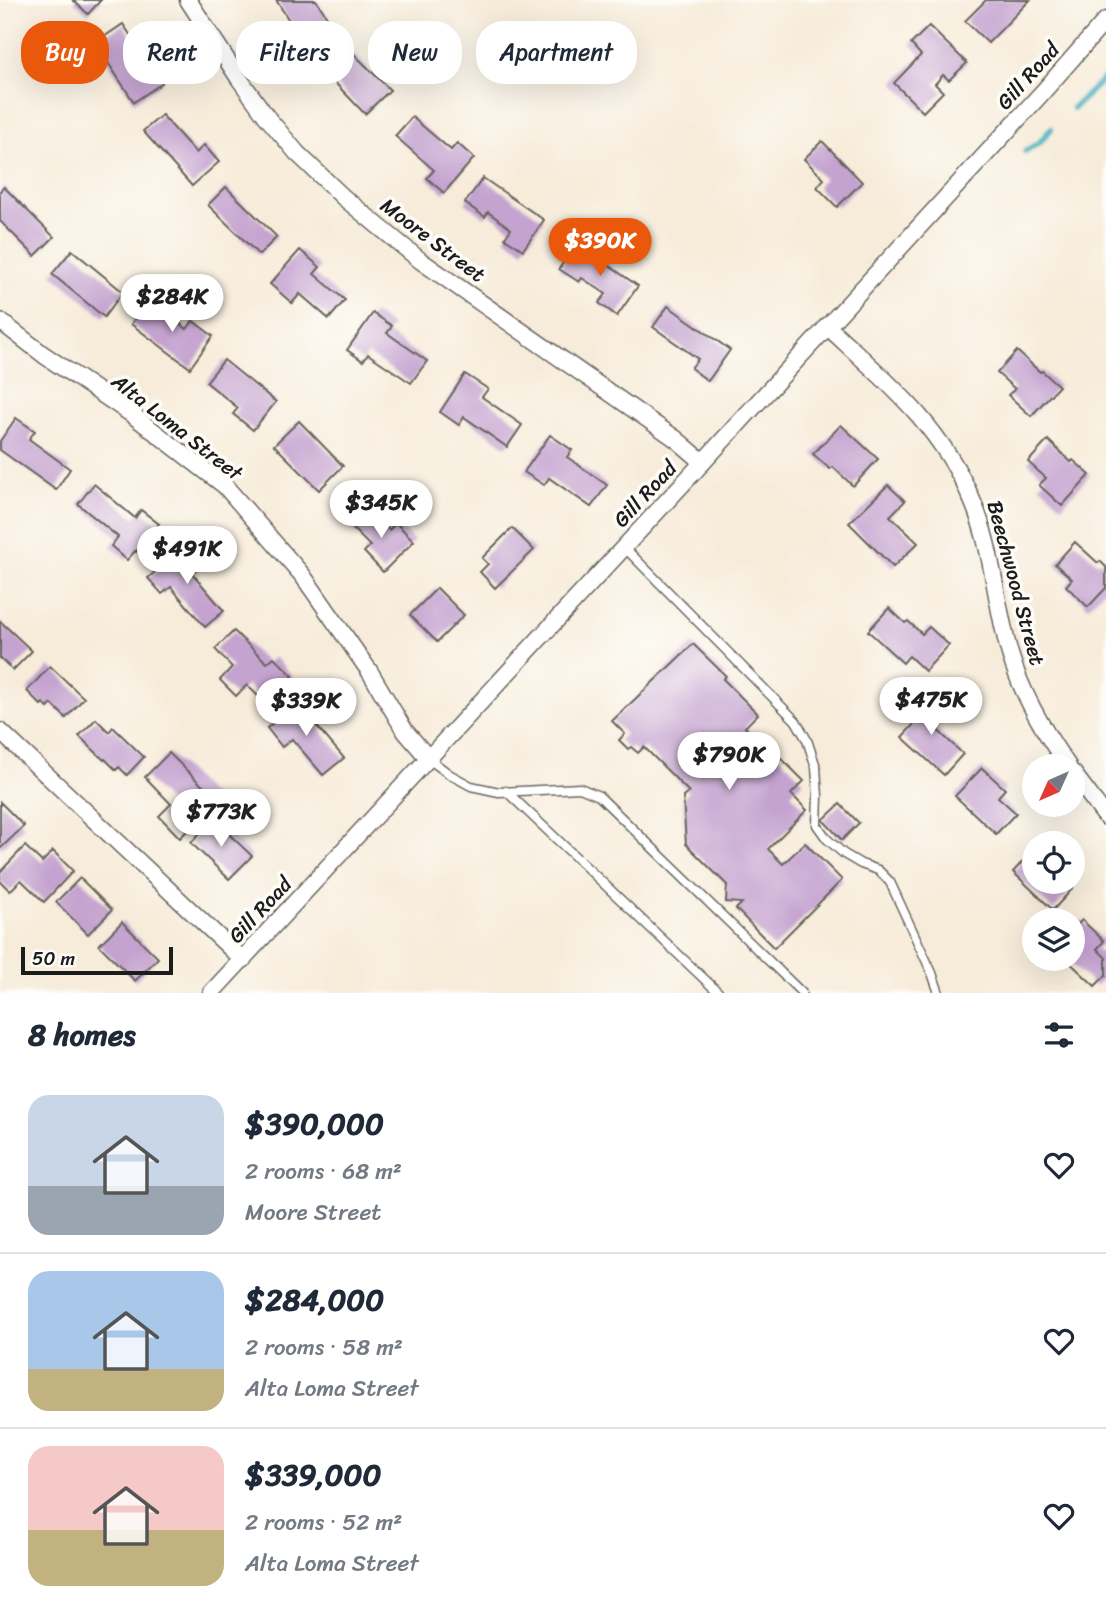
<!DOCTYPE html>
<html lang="en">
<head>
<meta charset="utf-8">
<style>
	:root { --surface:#fff; --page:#f6f6f7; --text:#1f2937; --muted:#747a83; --line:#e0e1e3; --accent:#ea580c }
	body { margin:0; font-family:Sriracha,sans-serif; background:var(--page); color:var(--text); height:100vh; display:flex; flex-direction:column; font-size:26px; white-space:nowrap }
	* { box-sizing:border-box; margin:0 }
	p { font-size:23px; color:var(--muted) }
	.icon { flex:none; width:38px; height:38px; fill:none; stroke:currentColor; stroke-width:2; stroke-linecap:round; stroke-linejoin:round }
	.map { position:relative; height:993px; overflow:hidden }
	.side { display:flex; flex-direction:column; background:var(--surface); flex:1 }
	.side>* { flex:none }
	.hud { position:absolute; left:21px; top:21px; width:700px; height:63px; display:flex; gap:14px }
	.needle { width:46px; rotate:225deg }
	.buttons { position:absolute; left:1022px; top:754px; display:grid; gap:14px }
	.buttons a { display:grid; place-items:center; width:63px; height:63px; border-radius:50%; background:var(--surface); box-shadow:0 7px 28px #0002; font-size:35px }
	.scale { position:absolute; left:21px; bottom:18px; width:152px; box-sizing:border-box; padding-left:7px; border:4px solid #1c1c1c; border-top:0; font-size:19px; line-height:24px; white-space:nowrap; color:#1c1c1c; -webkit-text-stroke:5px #fdfcf7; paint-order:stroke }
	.price { position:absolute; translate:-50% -60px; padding:0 16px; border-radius:24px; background:#fff; color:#222; font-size:23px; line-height:46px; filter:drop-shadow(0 2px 4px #0008) }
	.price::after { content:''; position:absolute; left:50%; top:42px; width:21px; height:16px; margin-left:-10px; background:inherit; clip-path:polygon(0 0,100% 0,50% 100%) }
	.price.selected { background:var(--accent); color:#fff }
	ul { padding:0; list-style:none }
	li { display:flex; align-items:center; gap:21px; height:175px; padding:0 28px }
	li+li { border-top:2px solid var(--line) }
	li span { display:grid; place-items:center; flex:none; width:196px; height:140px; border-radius:21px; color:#555 }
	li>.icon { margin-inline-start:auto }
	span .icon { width:84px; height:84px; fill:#fffc; stroke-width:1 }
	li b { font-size:30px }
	h2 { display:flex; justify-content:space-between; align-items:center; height:84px; padding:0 28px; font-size:30px }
	.chip { padding:0 24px; border-radius:28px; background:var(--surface); box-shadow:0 7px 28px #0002; font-size:24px; line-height:63px }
	.chip.selected { background:var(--accent); color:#fff }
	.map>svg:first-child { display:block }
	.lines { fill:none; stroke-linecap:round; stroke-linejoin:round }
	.stream { stroke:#45b2c1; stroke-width:6 }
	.building { fill:#c4a3d0 }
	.lane-casing { stroke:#69655e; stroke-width:11 }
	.street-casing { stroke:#69655e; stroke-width:19 }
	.lane { stroke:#fff; stroke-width:8 }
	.street { stroke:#fff; stroke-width:16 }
	.labels { text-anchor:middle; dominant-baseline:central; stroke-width:7; stroke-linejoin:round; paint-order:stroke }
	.street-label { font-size:21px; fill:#1c1c1c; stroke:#fdfcf7 }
</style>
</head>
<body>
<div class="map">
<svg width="1106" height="993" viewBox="0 0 1106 993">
	<rect width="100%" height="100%" fill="#fdfcf7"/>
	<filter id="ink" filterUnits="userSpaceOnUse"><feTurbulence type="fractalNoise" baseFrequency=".0143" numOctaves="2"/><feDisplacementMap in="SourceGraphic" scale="14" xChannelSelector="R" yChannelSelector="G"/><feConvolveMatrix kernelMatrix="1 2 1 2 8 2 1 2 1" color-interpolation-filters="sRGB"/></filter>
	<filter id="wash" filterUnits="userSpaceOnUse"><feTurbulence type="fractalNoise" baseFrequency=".00686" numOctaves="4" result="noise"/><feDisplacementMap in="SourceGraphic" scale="28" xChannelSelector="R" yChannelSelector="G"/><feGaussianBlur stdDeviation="1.57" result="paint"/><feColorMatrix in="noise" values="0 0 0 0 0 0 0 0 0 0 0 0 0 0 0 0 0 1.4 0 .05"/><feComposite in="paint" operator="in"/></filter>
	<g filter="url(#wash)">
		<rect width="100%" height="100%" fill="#f7ecda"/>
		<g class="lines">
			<g class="stream">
				<path d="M 1073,108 L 1106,77"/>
				<path d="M 1025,151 L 1039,143 L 1051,129"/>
			</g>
		</g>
		<g id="blocks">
			<g class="building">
				<path d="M 73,0 L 101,0 L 88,14 Z"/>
				<path d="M 276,0 L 316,0 L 329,20 L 301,39 Z"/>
				<path d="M 986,0 L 1030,0 L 988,43 L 965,21 Z"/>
				<path d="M 123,24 L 162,83 L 134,102 L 95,43 Z"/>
				<path d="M 929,26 L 967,63 L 949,80 L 943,75 L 935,84 L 943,92 L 923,112 L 894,83 L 921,55 L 911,44 Z"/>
				<path d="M 340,40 L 390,90 L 365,114 L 316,63 Z"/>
				<path d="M 162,115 L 196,153 L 204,145 L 219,162 L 192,186 L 143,131 Z"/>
				<path d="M 412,117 L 451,150 L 457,143 L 474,158 L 444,193 L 427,178 L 434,170 L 395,136 Z"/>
				<path d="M 822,141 L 862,182 L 837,207 L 817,187 L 824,179 L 804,159 Z"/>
				<path d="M 483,178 L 544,220 L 523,250 L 505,238 L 511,229 L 488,212 L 485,217 L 465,203 Z"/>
				<path d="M 4,187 L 54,237 L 35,256 L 0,221 L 0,191 Z"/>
				<path d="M 226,187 L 277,237 L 259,255 L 208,205 Z"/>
				<path d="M 577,243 L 638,286 L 617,316 L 599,303 L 606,294 L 582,278 L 579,282 L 559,269 Z"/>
				<path d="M 72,250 L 123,292 L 104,317 L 52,274 Z"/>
				<path d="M 300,250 L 320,267 L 314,274 L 345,300 L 329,319 L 300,294 L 292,303 L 270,284 Z"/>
				<path d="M 149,300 L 187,329 L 193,321 L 213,336 L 190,368 L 131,324 Z"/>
				<path d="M 668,306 L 730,350 L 708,381 L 691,368 L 698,359 L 653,327 Z"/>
				<path d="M 373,313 L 392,326 L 387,333 L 427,361 L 411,383 L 368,354 L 363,361 L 347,350 Z"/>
				<path d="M 1017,351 L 1040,372 L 1042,371 L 1059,386 L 1031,416 L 1008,395 L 1015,389 L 997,373 Z"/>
				<path d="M 224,360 L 276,402 L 253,430 L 233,414 L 238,408 L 206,382 Z"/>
				<path d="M 465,374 L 488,389 L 482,397 L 522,425 L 507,447 L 464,417 L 459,425 L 440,412 Z"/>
				<path d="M 16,418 L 35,431 L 29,439 L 70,469 L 56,490 L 0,450 L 0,441 Z"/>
				<path d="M 299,421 L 343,466 L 319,490 L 274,445 Z"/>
				<path d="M 841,425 L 878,459 L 853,486 L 833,467 L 830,469 L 813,454 Z"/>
				<path d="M 550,435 L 572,450 L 567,457 L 607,485 L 591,507 L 549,478 L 544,485 L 524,472 Z"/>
				<path d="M 1048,440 L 1071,462 L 1073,460 L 1090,475 L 1062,506 L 1039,485 L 1046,478 L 1028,462 Z"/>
				<path d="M 94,484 L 135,518 L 141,510 L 159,524 L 136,552 L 135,551 L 127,560 L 111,546 L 118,537 L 78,504 Z"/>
				<path d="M 888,485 L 905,501 L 890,516 L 918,543 L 893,567 L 849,523 Z"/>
				<path d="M 367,508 L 389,530 L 396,523 L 414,541 L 383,572 L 364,552 L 370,546 L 350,526 Z"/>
				<path d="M 512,528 L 534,550 L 495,588 L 480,572 L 488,564 L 482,558 Z"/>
				<path d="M 1075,542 L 1098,563 L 1100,561 L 1106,567 L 1106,588 L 1088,607 L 1066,586 L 1072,579 L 1055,564 Z"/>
				<path d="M 183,547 L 199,567 L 192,573 L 224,611 L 205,627 L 171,587 L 162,594 L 148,578 Z"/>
				<path d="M 437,588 L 464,615 L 437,642 L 410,615 Z"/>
				<path d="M 889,608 L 905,623 L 908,621 L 922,634 L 929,627 L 949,645 L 925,671 L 909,656 L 903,663 L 868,631 Z"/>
				<path d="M 0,621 L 32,651 L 13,670 L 0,658 Z"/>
				<path d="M 234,631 L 267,663 L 274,657 L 293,676 L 265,703 L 247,685 L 236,696 L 220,680 L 232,667 L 215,649 Z"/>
				<path d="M 693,644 L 726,676 L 723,679 L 758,714 L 745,727 L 752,735 L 755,732 L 804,781 L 791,794 L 807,810 L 768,849 L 783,864 L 805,843 L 842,880 L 774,948 L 736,909 L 742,903 L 726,902 L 727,885 L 686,844 L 683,797 L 689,792 L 644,747 L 638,753 L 631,747 L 628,749 L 619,740 L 625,734 L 612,721 Z"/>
				<path d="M 50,666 L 84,698 L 66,718 L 52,704 L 48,708 L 43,703 L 41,705 L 27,691 Z"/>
				<path d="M 925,694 L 942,710 L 930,723 L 963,754 L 944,775 L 902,737 L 917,721 L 908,712 Z"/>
				<path d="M 297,703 L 344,758 L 323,775 L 292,739 L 282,747 L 267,728 Z"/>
				<path d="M 96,719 L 109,732 L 113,727 L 144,757 L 127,775 L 119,767 L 116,770 L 105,759 L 104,760 L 79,736 Z"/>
				<path d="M 169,753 L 217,800 L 180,838 L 159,816 L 171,804 L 145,777 Z"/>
				<path d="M 982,768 L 1005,789 L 998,797 L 1016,813 L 996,834 L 955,796 Z"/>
				<path d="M 0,802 L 24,826 L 0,849 Z"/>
				<path d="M 840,804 L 859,823 L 842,840 L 823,820 Z"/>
				<path d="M 213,819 L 252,856 L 229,879 L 191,843 Z"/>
				<path d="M 25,846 L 42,862 L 53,851 L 73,871 L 44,902 L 21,880 L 10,891 L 0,881 L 0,872 Z"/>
				<path d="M 1034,849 L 1034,882 L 1066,882 L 1073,888 L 1053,910 L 1013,872 Z"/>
				<path d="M 80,878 L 112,910 L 88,934 L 56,902 Z"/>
				<path d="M 1082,920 L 1104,941 L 1097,949 L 1106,958 L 1106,975 L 1095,986 L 1066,959 L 1073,959 L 1073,929 Z"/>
				<path d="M 122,922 L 158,958 L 135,981 L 99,945 Z"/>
			</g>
		</g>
	</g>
	<g filter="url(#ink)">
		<use href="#blocks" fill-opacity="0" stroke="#69655e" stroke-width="2"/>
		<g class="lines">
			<defs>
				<g id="lane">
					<path d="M 624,547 L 796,721 L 807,740 L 816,767 L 818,796 L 817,825 L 827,839 L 844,854 L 861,864 L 878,870 L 890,882 L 932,973 L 939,993"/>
					<path d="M 429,759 L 449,774 L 471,786 L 499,792 L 580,788 L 599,796 L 802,993"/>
					<path d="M 506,791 L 719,993"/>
				</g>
				<g id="street">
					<path d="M 188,0 L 238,77 L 266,116 L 297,153 L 343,197 L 421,261 L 676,439 L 703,462"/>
					<path d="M 0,321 L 44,355 L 130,413 L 225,486 L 303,576 L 370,672 L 405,731 L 429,759"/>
					<path d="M 827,326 C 886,381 940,424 972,500 C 993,548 995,603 1010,654 C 1022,695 1044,732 1068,766"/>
					<path d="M 0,731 L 243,960"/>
					<path d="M 1073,773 L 1106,817"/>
					<path d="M 211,993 L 703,462 L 1041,94 L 1106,20"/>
				</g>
			</defs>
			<use href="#lane" class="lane-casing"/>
			<use href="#street" class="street-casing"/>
			<use href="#lane" class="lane"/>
			<use href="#street" class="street"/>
		</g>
	</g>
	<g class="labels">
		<g class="street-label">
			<text transform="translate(1028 76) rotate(-48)">Gill Road</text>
			<text transform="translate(433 240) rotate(37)">Moore Street</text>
			<text transform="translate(177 427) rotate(38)">Alta Loma Street</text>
			<text transform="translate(645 494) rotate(-47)">Gill Road</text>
			<text transform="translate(1016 583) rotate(75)">Beechwood Street</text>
			<text transform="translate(260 910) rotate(-47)">Gill Road</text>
		</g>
	</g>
</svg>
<div class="buttons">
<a><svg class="needle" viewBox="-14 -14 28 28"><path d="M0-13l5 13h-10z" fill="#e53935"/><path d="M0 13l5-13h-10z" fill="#747a83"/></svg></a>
<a><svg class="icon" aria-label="locate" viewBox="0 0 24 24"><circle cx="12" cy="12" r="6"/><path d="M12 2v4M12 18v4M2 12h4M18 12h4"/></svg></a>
<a><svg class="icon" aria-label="layers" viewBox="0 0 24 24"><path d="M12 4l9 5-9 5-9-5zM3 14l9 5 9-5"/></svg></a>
</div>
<div class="scale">50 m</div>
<b class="price selected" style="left:600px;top:278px">$390K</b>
<b class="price" style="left:172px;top:334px">$284K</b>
<b class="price" style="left:381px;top:540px">$345K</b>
<b class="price" style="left:187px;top:586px">$491K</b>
<b class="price" style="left:931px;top:737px">$475K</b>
<b class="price" style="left:306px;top:738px">$339K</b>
<b class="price" style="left:729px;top:792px">$790K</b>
<b class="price" style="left:221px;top:849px">$773K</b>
<div class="hud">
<a class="chip selected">Buy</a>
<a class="chip">Rent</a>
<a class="chip">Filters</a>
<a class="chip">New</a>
<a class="chip">Apartment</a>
</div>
</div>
<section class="side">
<h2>8 homes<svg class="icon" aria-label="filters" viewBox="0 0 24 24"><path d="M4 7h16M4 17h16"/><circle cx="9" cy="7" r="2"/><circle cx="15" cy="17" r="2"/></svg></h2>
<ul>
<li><span style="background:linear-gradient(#c9d6e8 65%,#9aa5b1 0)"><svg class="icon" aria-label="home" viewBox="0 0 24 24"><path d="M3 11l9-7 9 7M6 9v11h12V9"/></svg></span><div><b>$390,000</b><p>2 rooms · 68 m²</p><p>Moore Street</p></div><svg class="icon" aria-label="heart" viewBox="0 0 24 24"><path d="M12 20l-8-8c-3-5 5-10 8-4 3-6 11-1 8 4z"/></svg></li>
<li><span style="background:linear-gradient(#a9c7e8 70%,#c2b280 0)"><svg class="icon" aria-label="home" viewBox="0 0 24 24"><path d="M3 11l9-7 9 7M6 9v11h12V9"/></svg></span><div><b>$284,000</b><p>2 rooms · 58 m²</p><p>Alta Loma Street</p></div><svg class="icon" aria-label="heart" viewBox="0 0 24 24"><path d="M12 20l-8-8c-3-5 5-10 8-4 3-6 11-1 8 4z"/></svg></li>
<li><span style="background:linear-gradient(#f6c9c9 60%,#c2b280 0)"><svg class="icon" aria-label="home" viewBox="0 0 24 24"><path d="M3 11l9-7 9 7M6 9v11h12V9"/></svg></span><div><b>$339,000</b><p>2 rooms · 52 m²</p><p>Alta Loma Street</p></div><svg class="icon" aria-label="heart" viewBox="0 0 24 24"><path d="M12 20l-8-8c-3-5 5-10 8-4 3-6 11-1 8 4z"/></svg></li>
</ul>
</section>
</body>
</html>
